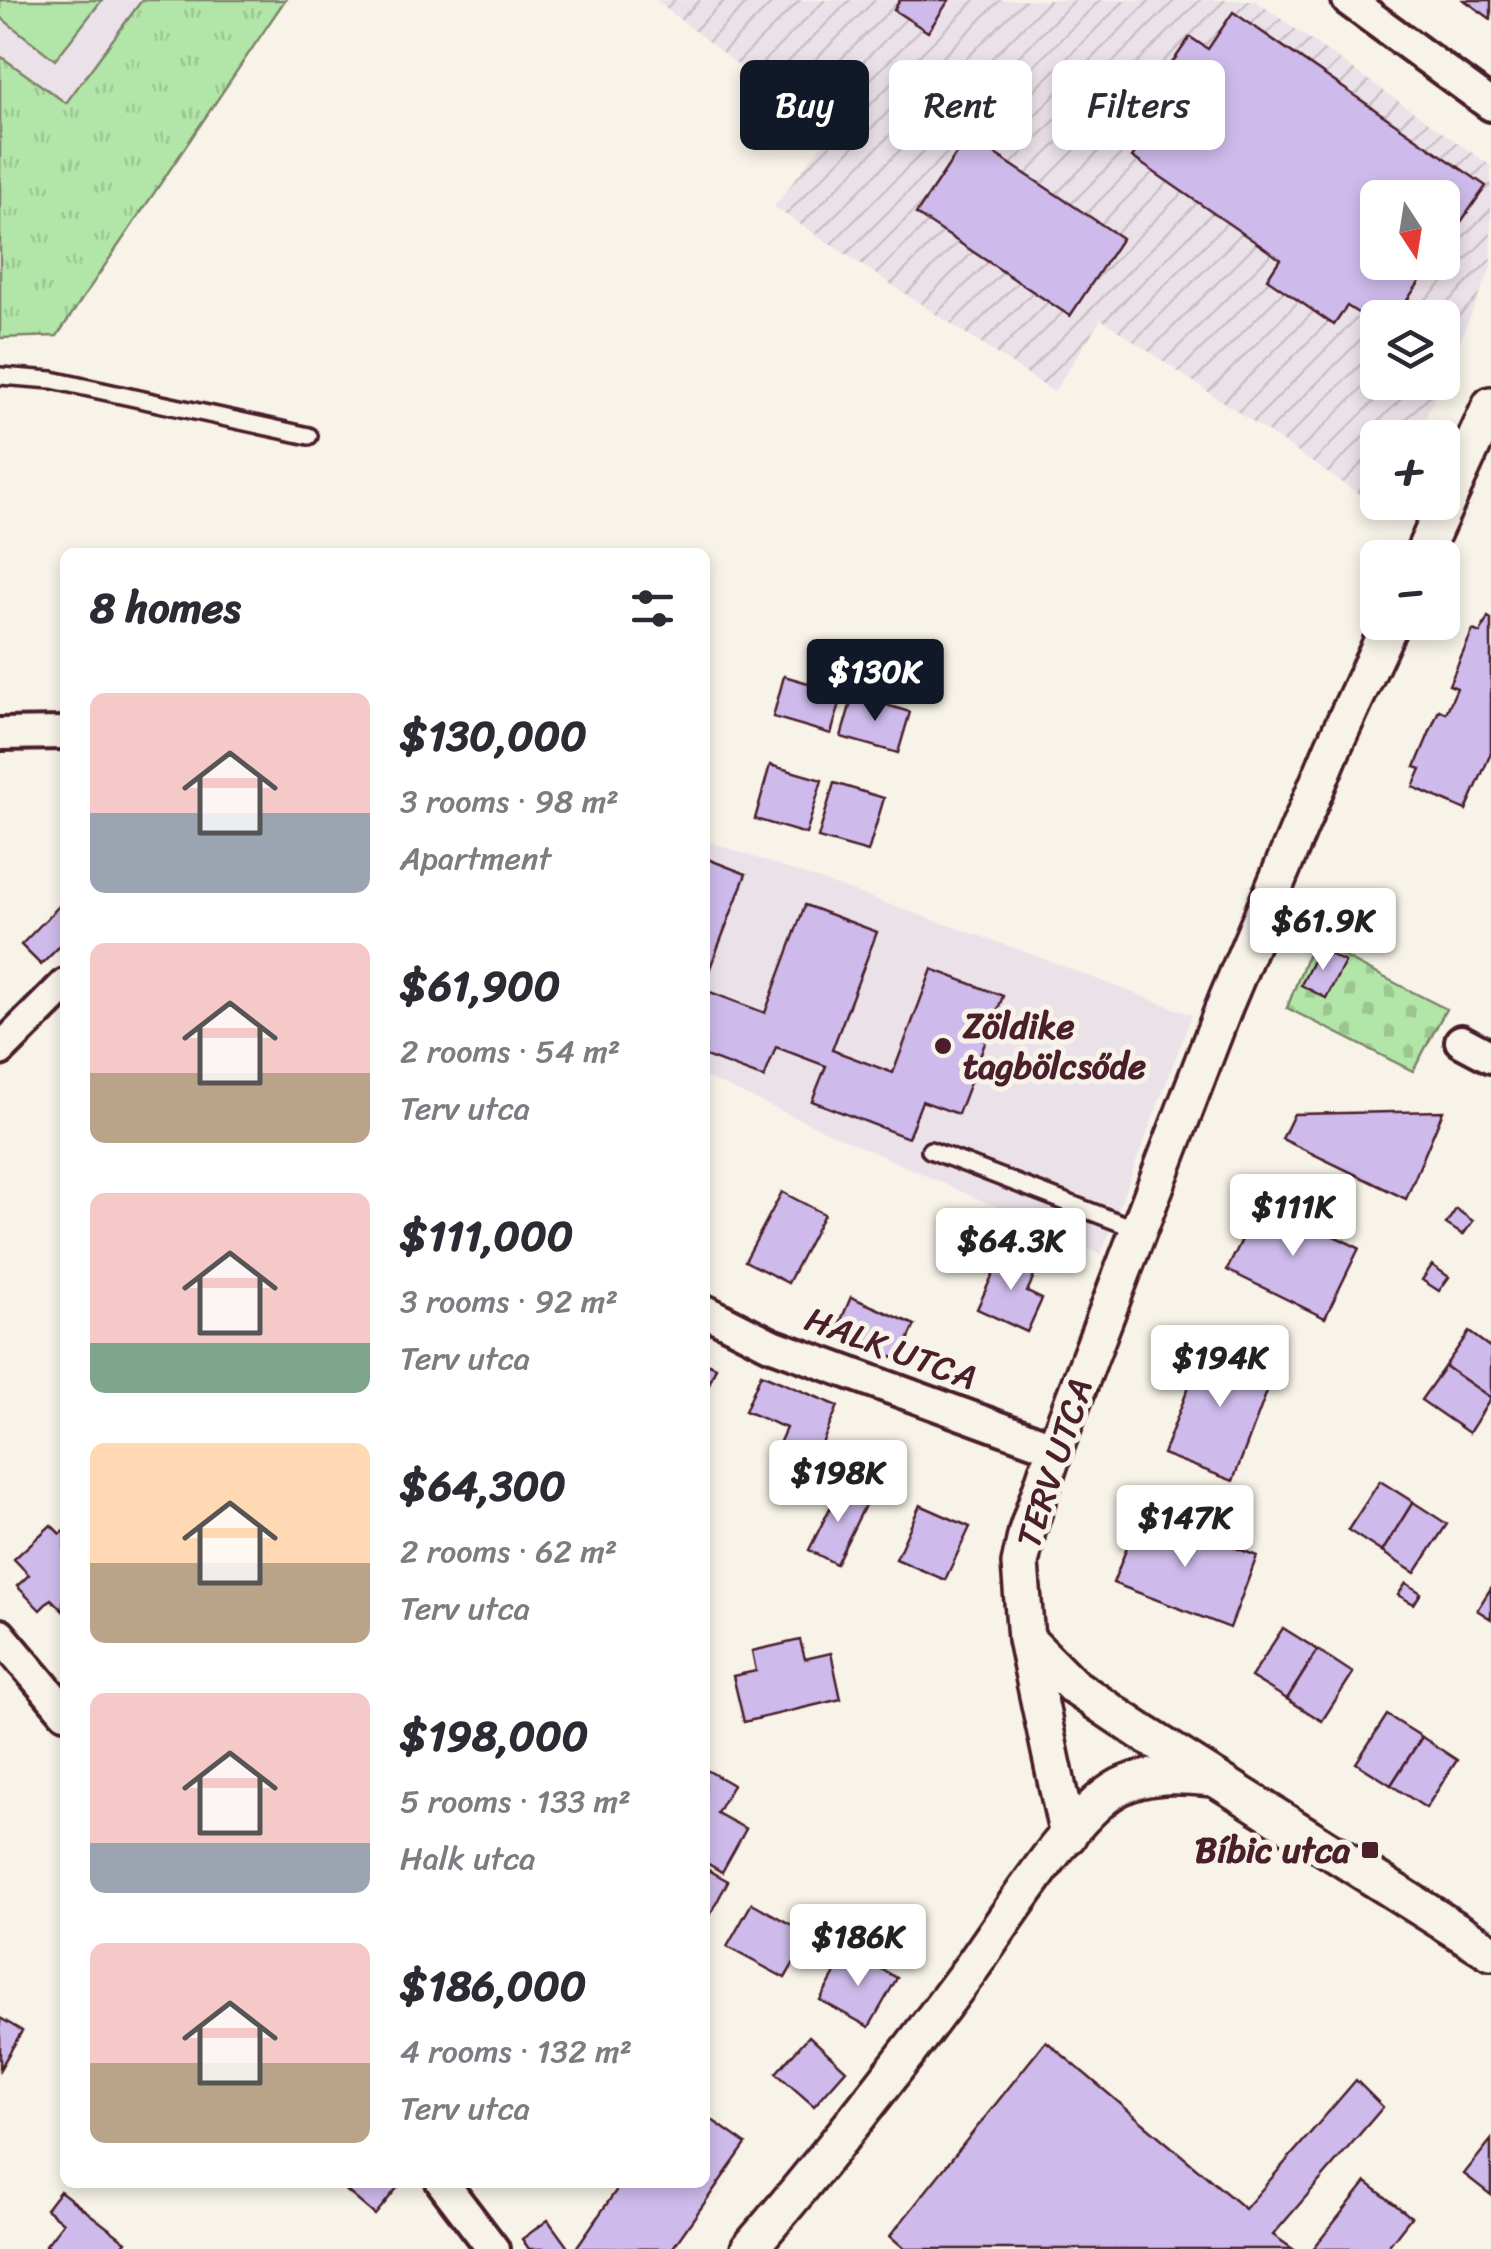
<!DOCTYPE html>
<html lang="en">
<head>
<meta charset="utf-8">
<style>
	:root { --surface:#fff; --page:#f2f2f3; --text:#2b2b33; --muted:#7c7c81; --accent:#111827 }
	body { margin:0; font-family:Sriracha,sans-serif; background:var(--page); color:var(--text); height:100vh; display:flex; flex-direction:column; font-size:38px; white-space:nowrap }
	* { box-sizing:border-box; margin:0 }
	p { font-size:32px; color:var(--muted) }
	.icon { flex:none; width:55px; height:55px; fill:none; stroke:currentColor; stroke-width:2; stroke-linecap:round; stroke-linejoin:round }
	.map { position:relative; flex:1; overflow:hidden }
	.drawer { position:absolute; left:60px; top:548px; width:650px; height:1640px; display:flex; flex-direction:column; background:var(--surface); border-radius:15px; box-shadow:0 5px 15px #0003 }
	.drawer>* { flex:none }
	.guide { position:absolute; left:740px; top:60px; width:600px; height:90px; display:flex; gap:20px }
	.needle { width:65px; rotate:168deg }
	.controls { position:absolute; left:1360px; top:180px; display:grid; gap:20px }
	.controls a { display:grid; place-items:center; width:100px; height:100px; border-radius:15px; background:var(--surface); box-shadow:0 5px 15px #0003; font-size:50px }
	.price { position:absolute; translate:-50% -85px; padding:0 22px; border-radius:10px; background:#fff; color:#222; font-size:32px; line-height:65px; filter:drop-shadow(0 2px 5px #0008) }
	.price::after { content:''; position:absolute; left:50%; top:60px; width:30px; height:22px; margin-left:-15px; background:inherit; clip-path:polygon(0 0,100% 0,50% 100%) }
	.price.active { background:var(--accent); color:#fff }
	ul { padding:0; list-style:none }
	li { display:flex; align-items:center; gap:30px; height:250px; padding:0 30px }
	li span { display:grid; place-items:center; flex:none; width:280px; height:200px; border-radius:15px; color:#555 }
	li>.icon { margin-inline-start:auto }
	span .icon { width:120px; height:120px; fill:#fffc; stroke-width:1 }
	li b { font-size:42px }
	h2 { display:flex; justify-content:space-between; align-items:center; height:120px; padding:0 30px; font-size:42px }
	.tag { padding:0 35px; border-radius:15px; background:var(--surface); box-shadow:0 5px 15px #0003; font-size:35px; line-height:90px }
	.tag.active { background:var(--accent); color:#fff }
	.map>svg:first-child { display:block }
	.built { fill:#ebe2e9 }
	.industrial { fill:url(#industrial-furrows); fill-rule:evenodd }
	.grass { fill:url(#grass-tufts); stroke:#7e826a; stroke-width:2.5 }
	.cemetery { fill:url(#cemetery-stones); stroke:#7e826a; stroke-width:2.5 }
	.pitch { fill:#b2e6a8; stroke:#7e826a; stroke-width:2.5 }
	.building { fill:#cebbeb; stroke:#4a1f2b; stroke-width:2.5 }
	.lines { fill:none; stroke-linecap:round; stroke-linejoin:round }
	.service-casing { stroke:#4a1f2b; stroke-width:22 }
	.minor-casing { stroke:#4a1f2b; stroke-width:38 }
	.tertiary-casing { stroke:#4a1f2b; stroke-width:42 }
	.service { stroke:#f7f3e8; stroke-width:15 }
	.minor { stroke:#f7f3e8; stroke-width:30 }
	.tertiary { stroke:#f7f3e8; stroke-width:35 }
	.poi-dot { fill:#4a1f2b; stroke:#f7f3e8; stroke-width:4 }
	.labels { text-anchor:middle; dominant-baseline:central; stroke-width:10; stroke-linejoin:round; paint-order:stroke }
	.poi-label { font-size:35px; font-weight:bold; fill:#4a1f2b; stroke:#f7f3e8; text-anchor:start }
	.street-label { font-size:35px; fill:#4a1f2b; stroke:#f7f3e8 }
</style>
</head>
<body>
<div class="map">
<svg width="1491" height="2249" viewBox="0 0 1491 2249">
	<defs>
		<pattern id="industrial-furrows" width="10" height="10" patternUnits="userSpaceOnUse" patternTransform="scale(2.5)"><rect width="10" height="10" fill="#ebe2e9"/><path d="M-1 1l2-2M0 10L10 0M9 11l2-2" fill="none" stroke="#cbc1c8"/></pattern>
		<pattern id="grass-tufts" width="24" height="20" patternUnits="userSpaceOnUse" patternTransform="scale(2.5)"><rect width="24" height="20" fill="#b2e6a8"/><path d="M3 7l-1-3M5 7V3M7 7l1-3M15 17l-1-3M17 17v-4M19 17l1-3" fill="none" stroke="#9bc591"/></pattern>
		<pattern id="cemetery-stones" width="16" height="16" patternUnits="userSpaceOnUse" patternTransform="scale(2.5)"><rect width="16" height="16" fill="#b2e6a8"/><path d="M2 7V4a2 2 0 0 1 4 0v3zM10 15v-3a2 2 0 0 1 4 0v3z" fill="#9bc591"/></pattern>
	</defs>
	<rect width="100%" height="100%" fill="#f7f3e8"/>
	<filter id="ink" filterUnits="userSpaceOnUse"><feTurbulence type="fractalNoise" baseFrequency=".01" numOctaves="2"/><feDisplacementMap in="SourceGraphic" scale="20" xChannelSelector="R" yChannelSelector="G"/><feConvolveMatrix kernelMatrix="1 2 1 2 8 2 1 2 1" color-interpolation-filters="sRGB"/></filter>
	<g filter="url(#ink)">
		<g class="built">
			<path d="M 0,0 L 142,0 L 66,103 L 0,56 Z"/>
			<path d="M 705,840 L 1020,950 L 1192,1015 L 1101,1254 L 705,1077 Z"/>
		</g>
		<path class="industrial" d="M 655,0 L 1254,0 L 1491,166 L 1491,268 L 1443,379 L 1442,318 L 1378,318 L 1378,382 L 1441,383 L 1417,437 L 1378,438 L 1378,502 L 1389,503 L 1385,512 L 1101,319 L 1054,392 L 774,207 L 828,136 ZM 1378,198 L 1442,198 L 1442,262 L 1378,262 Z"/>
		<path class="grass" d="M 142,0 L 285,0 L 57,336 L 0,338 L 0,56 L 66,103 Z"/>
		<path class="cemetery" d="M 1313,941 L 1446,1009 L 1413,1071 L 1287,1008 Z"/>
		<path class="pitch" d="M 0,0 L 102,0 L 55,60 L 0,17 Z"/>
		<g class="building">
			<path d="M 900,0 L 949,0 L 928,32 L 894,10 Z"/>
			<path d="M 1464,0 L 1491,0 L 1491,19 Z"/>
			<path d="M 1233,12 L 1486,186 L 1442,249 L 1442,198 L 1378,198 L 1378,262 L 1433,262 L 1395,318 L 1378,318 L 1378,326 L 1347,306 L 1334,325 L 1267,279 L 1280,259 L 1132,157 L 1181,88 L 1163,76 L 1190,37 L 1208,49 Z"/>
			<path d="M 968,136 L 1122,238 L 1070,316 L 916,214 Z"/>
			<path d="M 1488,617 L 1491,619 L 1491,753 L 1466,810 L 1413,787 L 1421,769 L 1415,767 L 1439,710 L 1446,713 L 1457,688 L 1449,685 L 1473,630 L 1480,633 Z"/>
			<path d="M 784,676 L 843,693 L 831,734 L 773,717 Z"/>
			<path d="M 853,695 L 910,712 L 898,753 L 841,737 Z"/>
			<path d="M 770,765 L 822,780 L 806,834 L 755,819 Z"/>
			<path d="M 834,783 L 884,798 L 868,852 L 818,838 Z"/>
			<path d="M 705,858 L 746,874 L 705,981 Z"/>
			<path d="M 65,900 L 65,941 L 41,965 L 21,945 Z"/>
			<path d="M 805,905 L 877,932 L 832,1050 L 893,1073 L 932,969 L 1003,996 L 958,1114 L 922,1101 L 908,1138 L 812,1101 L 826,1066 L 776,1047 L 764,1078 L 705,1056 L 705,990 L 765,1013 Z"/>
			<path d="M 1319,949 L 1345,962 L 1326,998 L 1301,985 Z"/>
			<path d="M 1443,1111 L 1406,1199 L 1282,1139 L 1294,1114 Z"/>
			<path d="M 782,1192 L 824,1214 L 788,1283 L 745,1261 Z"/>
			<path d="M 1261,1201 L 1359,1248 L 1325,1318 L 1227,1270 Z"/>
			<path d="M 1456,1209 L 1473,1221 L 1463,1235 L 1446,1224 Z"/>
			<path d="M 1003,1252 L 1038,1267 L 1027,1292 L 1042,1299 L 1027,1332 L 977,1309 Z"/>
			<path d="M 1432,1265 L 1449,1277 L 1439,1291 L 1422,1280 Z"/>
			<path d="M 851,1297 L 915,1325 L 899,1360 L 835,1334 Z"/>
			<path d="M 1469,1332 L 1491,1348 L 1491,1398 L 1445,1366 Z"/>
			<path d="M 1207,1339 L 1277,1365 L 1233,1481 L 1163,1454 Z"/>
			<path d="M 705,1362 L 716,1367 L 705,1394 Z"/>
			<path d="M 1445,1366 L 1491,1398 L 1469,1433 L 1421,1400 Z"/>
			<path d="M 761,1374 L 838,1406 L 810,1472 L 773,1457 L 786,1428 L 745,1411 Z"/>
			<path d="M 1380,1481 L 1413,1502 L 1382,1552 L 1348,1530 Z"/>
			<path d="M 841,1486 L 868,1499 L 836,1564 L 809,1550 Z"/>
			<path d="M 1413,1502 L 1447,1524 L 1415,1573 L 1382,1552 Z"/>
			<path d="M 920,1505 L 970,1527 L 945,1580 L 896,1559 Z"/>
			<path d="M 1141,1511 L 1257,1556 L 1230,1628 L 1113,1583 Z"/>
			<path d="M 51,1525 L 60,1534 L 65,1530 L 63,1611 L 51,1599 L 40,1610 L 17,1586 L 29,1575 L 14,1559 Z"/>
			<path d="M 1406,1583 L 1421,1593 L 1414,1604 L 1398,1595 Z"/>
			<path d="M 1491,1588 L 1491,1619 L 1477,1610 Z"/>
			<path d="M 1283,1628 L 1318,1650 L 1287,1699 L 1251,1677 Z"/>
			<path d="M 800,1640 L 805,1659 L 831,1653 L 841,1699 L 744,1722 L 733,1676 L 756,1671 L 752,1651 Z"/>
			<path d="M 1318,1650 L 1353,1673 L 1322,1721 L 1287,1699 Z"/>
			<path d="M 1387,1715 L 1422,1737 L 1391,1785 L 1356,1763 Z"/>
			<path d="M 1422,1737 L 1457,1760 L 1426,1808 L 1391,1785 Z"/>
			<path d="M 705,1769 L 733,1785 L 717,1813 L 746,1829 L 722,1872 L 705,1862 Z"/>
			<path d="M 705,1868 L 728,1881 L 705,1924 Z"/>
			<path d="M 752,1903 L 810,1935 L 785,1978 L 727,1947 Z"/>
			<path d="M 848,1950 L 897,1978 L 869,2027 L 820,2000 Z"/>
			<path d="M 0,2018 L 22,2031 L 0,2069 Z"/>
			<path d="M 809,2036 L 846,2070 L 814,2106 L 776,2073 Z"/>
			<path d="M 1046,2041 L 1245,2209 L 1356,2080 L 1383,2107 L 1273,2235 L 1293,2249 L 905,2249 L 890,2236 Z"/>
			<path d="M 705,2115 L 746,2144 L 672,2249 L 576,2248 L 622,2182 L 705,2182 Z"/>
			<path d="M 1491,2140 L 1491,2195 L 1464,2174 Z"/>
			<path d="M 336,2182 L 402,2182 L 375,2215 Z"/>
			<path d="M 1366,2182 L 1411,2217 L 1386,2249 L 1313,2249 Z"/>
			<path d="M 60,2191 L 126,2242 L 120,2249 L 51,2249 L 46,2245 L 63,2223 L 46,2209 Z"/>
			<path d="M 548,2220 L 569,2249 L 529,2249 L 522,2239 Z"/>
		</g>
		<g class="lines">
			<defs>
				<g id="service">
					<path d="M 0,376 L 52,380 L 309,436"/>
					<path d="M 930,1150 L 1139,1230"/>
				</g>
				<g id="minor">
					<path d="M 1348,0 L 1491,105"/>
					<path d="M 0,734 L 65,733"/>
					<path d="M 1461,1041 L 1491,1057"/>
					<path d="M 0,1050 L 65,985"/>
					<path d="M 705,1311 L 770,1344 L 1055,1448"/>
					<path d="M 0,1635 L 65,1712"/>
					<path d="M 442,2182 L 493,2249"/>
				</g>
				<g id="tertiary">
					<path d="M 1421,558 L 1491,405"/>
					<path d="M 1027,1640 L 1073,1686 L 1140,1731 L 1491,1952"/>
					<path d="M 1068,1836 L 1026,1639 L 1020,1564 L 1027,1531 L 1055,1448 L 1226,1002 L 1334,745 L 1391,622"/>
					<path d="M 749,2249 C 827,2158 901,2063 972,1967 C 1006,1920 1070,1816 1116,1789 C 1145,1772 1182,1775 1213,1778"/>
				</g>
			</defs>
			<use href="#service" class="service-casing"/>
			<use href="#minor" class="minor-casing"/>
			<use href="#tertiary" class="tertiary-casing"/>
			<use href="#service" class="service"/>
			<use href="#minor" class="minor"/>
			<use href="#tertiary" class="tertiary"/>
		</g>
	</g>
	<g class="poi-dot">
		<circle cx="943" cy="1046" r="10"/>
		<rect x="1360" y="1840" width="20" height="20" rx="5"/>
	</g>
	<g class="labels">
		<g class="poi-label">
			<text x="963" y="1026">Zöldike<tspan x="963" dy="40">tagbölcsőde</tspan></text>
			<text x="1350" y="1850" text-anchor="end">Bíbic utca</text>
		</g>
		<g class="street-label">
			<text transform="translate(891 1348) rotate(20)">HALK UTCA</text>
			<text transform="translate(1054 1463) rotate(-72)">TERV UTCA</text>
		</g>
	</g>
</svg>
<div class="controls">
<a><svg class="needle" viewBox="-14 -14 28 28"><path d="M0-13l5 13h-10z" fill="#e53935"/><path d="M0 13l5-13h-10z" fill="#7c7c81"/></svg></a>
<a><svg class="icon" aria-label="layers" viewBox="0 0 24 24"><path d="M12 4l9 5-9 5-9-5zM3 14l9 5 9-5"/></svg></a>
<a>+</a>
<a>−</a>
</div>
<b class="price active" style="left:875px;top:724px">$130K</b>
<b class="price" style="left:1323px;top:973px">$61.9K</b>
<b class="price" style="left:1293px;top:1259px">$111K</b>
<b class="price" style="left:1011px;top:1293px">$64.3K</b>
<b class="price" style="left:1220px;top:1410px">$194K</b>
<b class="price" style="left:838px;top:1525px">$198K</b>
<b class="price" style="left:1185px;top:1570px">$147K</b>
<b class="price" style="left:858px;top:1989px">$186K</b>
<div class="guide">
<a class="tag active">Buy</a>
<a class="tag">Rent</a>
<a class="tag">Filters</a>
</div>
<section class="drawer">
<h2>8 homes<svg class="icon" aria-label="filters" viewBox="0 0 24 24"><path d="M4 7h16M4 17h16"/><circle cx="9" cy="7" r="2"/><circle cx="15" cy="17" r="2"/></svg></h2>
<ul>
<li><span style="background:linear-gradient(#f6c9c9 60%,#9aa5b1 0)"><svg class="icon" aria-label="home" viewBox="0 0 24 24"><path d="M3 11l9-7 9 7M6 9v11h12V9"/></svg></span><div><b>$130,000</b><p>3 rooms · 98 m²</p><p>Apartment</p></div></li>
<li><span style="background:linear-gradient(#f6c9c9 65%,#b9a48a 0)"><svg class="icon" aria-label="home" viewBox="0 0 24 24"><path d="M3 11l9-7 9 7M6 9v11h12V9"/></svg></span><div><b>$61,900</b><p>2 rooms · 54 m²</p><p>Terv utca</p></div></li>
<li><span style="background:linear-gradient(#f6c9c9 75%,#7fa58c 0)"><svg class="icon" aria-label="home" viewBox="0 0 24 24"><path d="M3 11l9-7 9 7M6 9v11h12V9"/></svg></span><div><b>$111,000</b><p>3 rooms · 92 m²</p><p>Terv utca</p></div></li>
<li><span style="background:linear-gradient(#ffd9b3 60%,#b9a48a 0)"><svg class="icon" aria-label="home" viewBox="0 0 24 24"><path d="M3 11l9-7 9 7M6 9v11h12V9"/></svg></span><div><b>$64,300</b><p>2 rooms · 62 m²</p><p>Terv utca</p></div></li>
<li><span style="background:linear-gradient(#f6c9c9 75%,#9aa5b1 0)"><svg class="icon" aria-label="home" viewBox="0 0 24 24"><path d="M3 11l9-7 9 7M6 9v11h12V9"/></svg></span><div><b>$198,000</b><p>5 rooms · 133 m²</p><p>Halk utca</p></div></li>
<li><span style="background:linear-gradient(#f6c9c9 60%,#b9a48a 0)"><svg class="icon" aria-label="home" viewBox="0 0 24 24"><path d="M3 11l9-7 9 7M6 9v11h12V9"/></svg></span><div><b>$186,000</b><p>4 rooms · 132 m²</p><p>Terv utca</p></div></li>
</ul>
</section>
</div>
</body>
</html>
